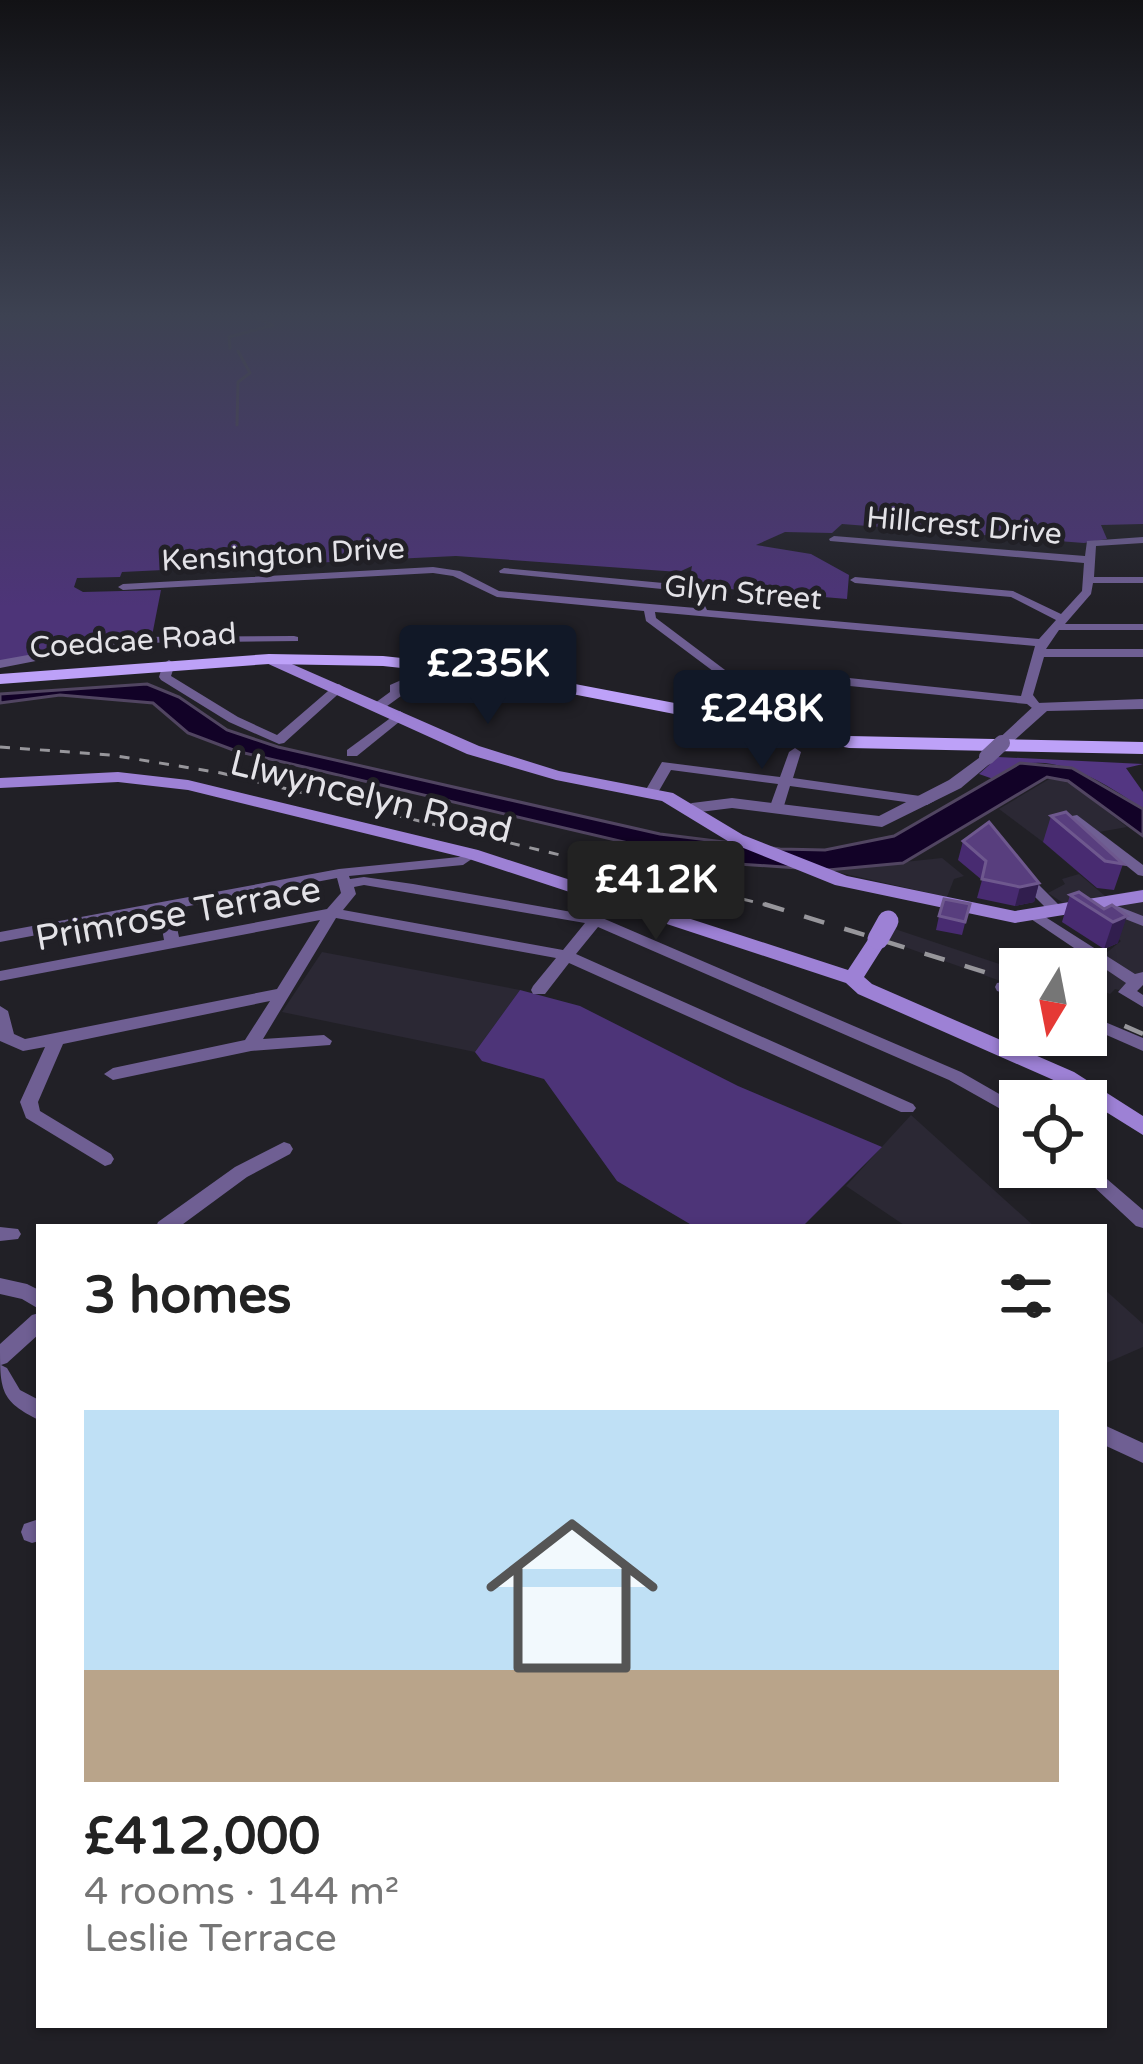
<!DOCTYPE html>
<html lang="en">
<head>
<meta charset="utf-8">
<style>
	:root { --surface:#fff; --page:#f2f2f2; --text:#222; --muted:#767676; --accent:#111827 }
	body { margin:0; font-family:"Varela Round",sans-serif; background:var(--page); color:var(--text); height:100vh; display:flex; flex-direction:column; font-size:45px; white-space:nowrap }
	* { box-sizing:border-box; margin:0 }
	p { font-size:39px; color:var(--muted) }
	.icon { flex:none; width:66px; height:66px; fill:none; stroke:currentColor; stroke-width:2; stroke-linecap:round; stroke-linejoin:round }
	.map { position:relative; flex:1; overflow:hidden }
	.panel { position:absolute; left:36px; top:1224px; width:1071px; height:804px; display:flex; flex-direction:column; background:var(--surface); border-radius:0px; box-shadow:0 3px 9px #0004 }
	.panel>* { flex:none }
	.needle { width:78px; rotate:190deg }
	.fabs { position:absolute; left:999px; top:948px; display:grid; gap:24px }
	.fabs a { display:grid; place-items:center; width:108px; height:108px; border-radius:0px; background:var(--surface); box-shadow:0 3px 9px #0004; font-size:60px }
	.price { position:absolute; translate:-50% -102px; padding:0 27px; border-radius:12px; background:var(--accent); color:#fff; font-size:39px; line-height:78px; filter:drop-shadow(0 3px 6px #0008) }
	.price::after { content:''; position:absolute; left:50%; top:72px; width:36px; height:27px; margin-left:-18px; background:inherit; clip-path:polygon(0 0,100% 0,50% 100%) }
	.price.on { background:#222; color:#fff }
	ul { padding:0; list-style:none }
	li { display:grid; align-content:center; gap:24px; height:636px; padding:0 48px }
	li span { display:grid; place-items:center; height:372px; border-radius:0px; color:#555 }
	li>.icon { margin-inline-start:auto }
	span .icon { width:216px; height:216px; fill:#fffc; stroke-width:1 }
	li b { font-size:51px }
	h2 { display:flex; justify-content:space-between; align-items:center; height:144px; padding:0 48px; font-size:51px }
	.map>svg:first-child { display:block }
	.built { fill:#2b2834 }
	.green { fill:#4d3478 }
	.forest { fill:#533682 }
	.water { fill:#120227; stroke:#514561; stroke-width:3 }
	.lines { fill:none; stroke-linecap:round; stroke-linejoin:round }
	.stream { stroke:#514561; stroke-width:3 }
	.minor { fill:#6f5f93; fill-rule:evenodd }
	.tertiary { fill:#6f5f93; fill-rule:evenodd }
	.secondary { fill:#9d81d5; fill-rule:evenodd }
	.primary { fill:#bda1f8; fill-rule:evenodd }
	.rail-far1 { stroke:#97969b; stroke-width:3; stroke-dasharray:10 10; stroke-linecap:butt }
	.rail { stroke:#97969b; stroke-width:4.5; stroke-dasharray:21 21; stroke-linecap:butt }
	.tertiary-bridge { stroke:#6f5f93; stroke-width:16 }
	.secondary-bridge { stroke:#9d81d5; stroke-width:21 }
	.wall { fill:#482b71 }
	.shaded-wall { fill:#311e4e }
	.building { fill:#583e7e; stroke:#6e588e; stroke-width:3 }
	.labels { text-anchor:middle; dominant-baseline:central; stroke-width:10; stroke-linejoin:round; paint-order:stroke }
	.far-street-label { font-size:30px; fill:#e3e2e7; stroke:#212026 }
	.street-label { font-size:36px; fill:#e3e2e7; stroke:#212026 }
</style>
</head>
<body>
<div class="map">
<svg width="1143" height="2064" viewBox="0 0 1143 2064">
	<rect width="100%" height="100%" fill="#212026"/>
	<g class="built">
		<path d="M 1051,778 L 1072,784 L 1127,827 L 1043,842 L 999,809 Z"/>
		<path d="M 942,858 L 964,876 L 954,879 L 947,897 L 828,870 Z"/>
		<path d="M 1079,874 L 1105,896 L 1143,889 L 1143,984 L 1135,994 L 1115,989 L 1110,994 L 1086,984 L 1086,969 L 1043,966 L 1075,950 L 1095,962 L 1121,941 L 1048,893 L 1065,884 L 1062,879 Z"/>
		<path d="M 895,929 L 1020,971 L 1020,988 L 888,941 Z"/>
		<path d="M 322,952 L 520,990 L 475,1052 L 282,1012 Z"/>
		<path d="M 911,1115 L 1035,1227 L 907,1227 L 846,1186 Z"/>
		<path d="M 1104,1289 L 1143,1324 L 1143,1347 L 1104,1364 Z"/>
	</g>
	<g class="green">
		<path d="M 0,318 L 1143,318 L 1143,524 L 1101,525 L 1107,539 L 1084,543 L 842,524 L 832,533 L 785,532 L 756,545 L 811,554 L 849,575 L 847,599 L 706,587 L 690,577 L 692,566 L 679,572 L 456,556 L 122,572 L 120,577 L 77,578 L 74,587 L 83,592 L 161,590 L 151,641 L 0,664 Z"/>
		<path d="M 520,990 L 580,1006 L 738,1086 L 882,1147 L 802,1227 L 695,1227 L 617,1181 L 544,1079 L 482,1061 L 475,1052 Z"/>
	</g>
	<path class="forest" d="M 998,757 L 1143,764 L 1126,768 L 1143,792 L 1143,809 C 1104,782 1037,738 996,780 L 979,774 Z"/>
	<path class="water" d="M 147,684 L 179,697 L 227,730 L 278,747 L 660,834 L 780,849 L 825,850 L 894,836 L 1020,763 L 1072,768 L 1143,809 L 1143,836 L 1068,781 L 1047,777 L 903,863 L 828,870 L 709,862 L 236,751 L 188,733 L 153,703 L 60,695 L 0,703 L 0,694 Z"/>
	<g class="lines">
		<g class="stream">
			<path d="M 230,348 L 229,337 L 273,325 L 256,318"/>
			<path d="M 237,425 L 238,382 L 250,373 L 238,351"/>
		</g>
		<g class="minor">
			<path d="M 834,536 L 1085,556 L 1087,541 L 1143,537 L 1143,543 L 1096,546 L 1094,577 L 1143,577 L 1143,583 L 1093,583 L 1091,594 L 1065,624 L 1143,624 L 1143,630 L 1059,630 L 1046,649 L 1143,649 L 1143,657 L 1044,657 L 1033,695 L 1043,708 L 1037,712 L 1027,704 L 830,684 L 824,680 L 830,676 L 1021,696 L 1035,646 L 655,612 L 656,618 L 737,679 L 739,682 L 733,686 L 646,621 L 644,611 L 497,597 L 453,576 L 433,573 L 123,590 L 118,587 L 123,584 L 433,567 L 460,571 L 499,591 L 696,608 L 691,598 L 672,590 L 500,573 L 499,571 L 504,568 L 674,584 L 699,594 L 707,610 L 1039,639 L 1056,620 L 1011,597 L 855,583 L 850,580 L 855,577 L 1013,591 L 1061,614 L 1082,591 L 1084,563 L 830,541 L 829,539 Z"/>
			<path d="M 294,636 L 298,637 L 298,641 L 128,643 L 0,668 L 0,660 L 128,637 Z"/>
			<path d="M 169,660 L 175,664 L 171,676 L 238,717 L 277,735 L 335,685 L 339,684 L 345,688 L 284,743 L 279,744 L 229,722 L 161,680 L 159,677 L 163,664 Z"/>
			<path d="M 422,671 L 428,675 L 426,678 L 401,689 L 401,696 L 383,709 L 375,709 L 375,703 L 390,692 L 390,685 Z"/>
			<path d="M 400,711 L 406,715 L 404,718 L 357,756 L 347,756 L 347,750 Z"/>
			<path d="M 795,748 L 801,752 L 793,778 L 927,797 L 934,801 L 927,805 L 790,786 L 783,809 L 776,813 L 769,809 L 778,784 L 671,770 L 656,796 L 651,797 L 644,793 L 662,762 L 780,777 L 789,752 Z"/>
			<path d="M 1077,815 L 1143,865 L 1143,876 L 1138,875 L 1072,822 L 1072,816 Z"/>
			<path d="M 472,850 L 479,854 L 463,865 L 349,876 L 350,879 L 364,877 L 413,884 L 600,917 L 961,1072 L 1020,1106 L 1020,1120 L 949,1080 L 598,927 L 576,954 L 913,1104 L 916,1108 L 913,1112 L 901,1112 L 569,963 L 545,994 L 533,994 L 531,990 L 533,986 L 556,958 L 336,918 L 263,1039 L 324,1035 L 332,1041 L 330,1045 L 251,1051 L 113,1080 L 104,1074 L 113,1068 L 245,1040 L 270,1001 L 63,1044 L 38,1102 L 40,1111 L 111,1154 L 114,1159 L 111,1164 L 105,1166 L 26,1118 L 20,1102 L 45,1047 L 23,1051 L 0,1041 L 0,1006 L 8,1011 L 14,1034 L 25,1039 L 277,989 L 320,920 L 0,981 L 0,971 L 164,940 L 159,912 L 0,942 L 0,932 L 339,869 L 459,857 ZM 337,878 L 341,893 L 327,909 L 179,937 L 173,909 ZM 364,885 L 585,923 L 563,950 L 343,910 L 356,894 L 354,887 Z"/>
			<path d="M 1023,873 L 1028,874 L 1063,909 L 1065,912 L 1063,915 L 1053,915 L 1018,880 L 1016,877 Z"/>
			<path d="M 1102,900 L 1143,916 L 1143,926 L 1097,908 L 1095,905 L 1097,902 Z"/>
			<path d="M 1036,911 L 1135,974 L 1143,972 L 1143,985 L 1137,991 L 1143,995 L 1143,1007 L 1118,992 L 1126,983 L 1031,919 L 1028,916 L 1031,913 Z"/>
			<path d="M 1003,982 L 1020,987 L 1020,998 L 997,991 L 995,987 L 997,983 Z"/>
			<path d="M 1086,1014 L 1143,1038 L 1143,1051 L 1086,1026 Z"/>
			<path d="M 284,1142 L 290,1144 L 293,1149 L 290,1154 L 247,1177 L 179,1227 L 156,1227 L 158,1222 L 235,1167 Z"/>
			<path d="M 1086,1161 L 1143,1210 L 1143,1228 L 1136,1226 L 1078,1172 L 1075,1167 L 1086,1167 Z"/>
			<path d="M 0,1227 L 18,1229 L 21,1234 L 18,1239 L 0,1241 Z"/>
			<path d="M 0,1278 L 27,1284 L 39,1290 L 39,1309 L 22,1299 L 0,1294 Z"/>
			<path d="M 39,1313 L 39,1334 L 7,1363 L 1,1365 L 7,1368 L 20,1390 L 39,1400 L 39,1420 C 0,1401 0,1390 0,1344 L 32,1315 Z"/>
			<path d="M 1104,1425 L 1143,1443 L 1143,1463 L 1104,1445 Z"/>
			<path d="M 39,1519 L 39,1541 L 32,1543 L 24,1540 L 21,1532 L 24,1524 Z"/>
		</g>
		<g class="tertiary">
			<path d="M 1143,699 L 1143,709 L 1047,711 L 1008,746 L 1002,748 L 994,743 L 1037,703 Z"/>
			<path d="M 987,752 L 995,757 L 993,761 L 961,788 L 882,827 L 732,808 L 692,813 L 683,808 L 692,803 L 732,798 L 879,816 L 949,780 Z"/>
		</g>
		<g class="secondary">
			<path d="M 269,654 L 479,746 L 559,771 L 673,793 L 743,835 L 847,876 L 1015,911 L 1143,890 L 1143,902 L 1015,923 L 835,885 L 731,843 L 662,801 L 556,780 L 467,754 L 264,662 L 261,659 Z"/>
			<path d="M 118,772 L 188,780 L 478,850 L 848,970 L 871,935 L 885,935 L 888,939 L 864,977 L 872,984 L 1074,1072 L 1143,1116 L 1143,1135 L 1058,1082 L 858,994 L 846,983 L 466,858 L 188,790 L 118,782 L 0,788 L 0,778 Z"/>
		</g>
		<path class="primary" d="M 269,654 L 383,656 L 485,667 L 849,736 L 1143,742 L 1143,754 L 849,748 L 485,677 L 383,666 L 269,664 L 0,684 L 0,674 Z"/>
		<path class="rail-far1" d="M 0,747 L 111,755 L 221,773 L 775,907"/>
		<g class="rail">
			<path d="M 764,904 L 1020,983"/>
			<path d="M 1086,1009 L 1143,1034"/>
		</g>
		<path class="tertiary-bridge" d="M 987,757 L 1002,743"/>
		<path class="secondary-bridge" d="M 878,939 L 888,921"/>
	</g>
	<g class="wall">
		<path d="M 1051,816 L 1123,864 L 1114,890 L 1097,888 L 1043,842 Z"/>
		<path d="M 963,841 L 1039,883 L 1034,902 L 1015,906 L 977,898 L 982,880 L 958,860 Z"/>
		<path d="M 1070,895 L 1104,909 L 1112,905 L 1118,943 L 1104,949 L 1062,922 Z"/>
		<path d="M 970,904 L 962,935 L 936,930 L 939,916 Z"/>
	</g>
	<g class="shaded-wall">
		<path d="M 1039,883 L 1034,902 L 1015,906 L 1020,887 Z"/>
		<path d="M 1127,916 L 1118,943 L 1104,949 L 1113,922 Z"/>
	</g>
	<g class="building">
		<path d="M 1066,812 L 1123,864 L 1105,861 L 1051,816 Z"/>
		<path d="M 989,822 L 1039,883 L 1020,887 L 982,879 L 986,861 L 963,841 Z"/>
		<path d="M 1079,892 L 1104,909 L 1112,905 L 1127,916 L 1113,922 L 1070,895 Z"/>
		<path d="M 944,899 L 970,904 L 965,922 L 939,916 Z"/>
	</g>
	<linearGradient id="sky" x2="0" y2="1"><stop stop-color="#121215"/><stop offset="0.52" stop-color="#3d4252"/><stop offset="1" stop-color="#3d4252" stop-opacity="0"/></linearGradient>
	<rect width="1143" height="607" fill="url(#sky)"/>
	<g class="labels">
		<g class="far-street-label">
			<text transform="translate(964 526) rotate(5)">Hillcrest Drive</text>
			<text transform="translate(283 555) rotate(-3)">Kensington Drive</text>
			<text transform="translate(743 593) rotate(5)">Glyn Street</text>
			<text transform="translate(133 641) rotate(-4)">Coedcae Road</text>
		</g>
		<g class="street-label">
			<text transform="translate(371 797) rotate(14)">Llwyncelyn Road</text>
			<text transform="translate(178 914) rotate(-10)">Primrose Terrace</text>
		</g>
	</g>
</svg>
<div class="fabs">
<a><svg class="needle" viewBox="-14 -14 28 28"><path d="M0-13l5 13h-10z" fill="#e53935"/><path d="M0 13l5-13h-10z" fill="#767676"/></svg></a>
<a><svg class="icon" aria-label="locate" viewBox="0 0 24 24"><circle cx="12" cy="12" r="6"/><path d="M12 2v4M12 18v4M2 12h4M18 12h4"/></svg></a>
</div>
<b class="price" style="left:488px;top:727px">£235K</b>
<b class="price" style="left:762px;top:772px">£248K</b>
<b class="price on" style="left:656px;top:943px">£412K</b>
<section class="panel">
<h2>3 homes<svg class="icon" aria-label="filters" viewBox="0 0 24 24"><path d="M4 7h16M4 17h16"/><circle cx="9" cy="7" r="2"/><circle cx="15" cy="17" r="2"/></svg></h2>
<ul>
<li><span style="background:linear-gradient(#bfe0f5 70%,#b9a48a 0)"><svg class="icon" aria-label="home" viewBox="0 0 24 24"><path d="M3 11l9-7 9 7M6 9v11h12V9"/></svg></span><div><b>£412,000</b><p>4 rooms · 144 m²</p><p>Leslie Terrace</p></div></li>
</ul>
</section>
</div>
</body>
</html>
